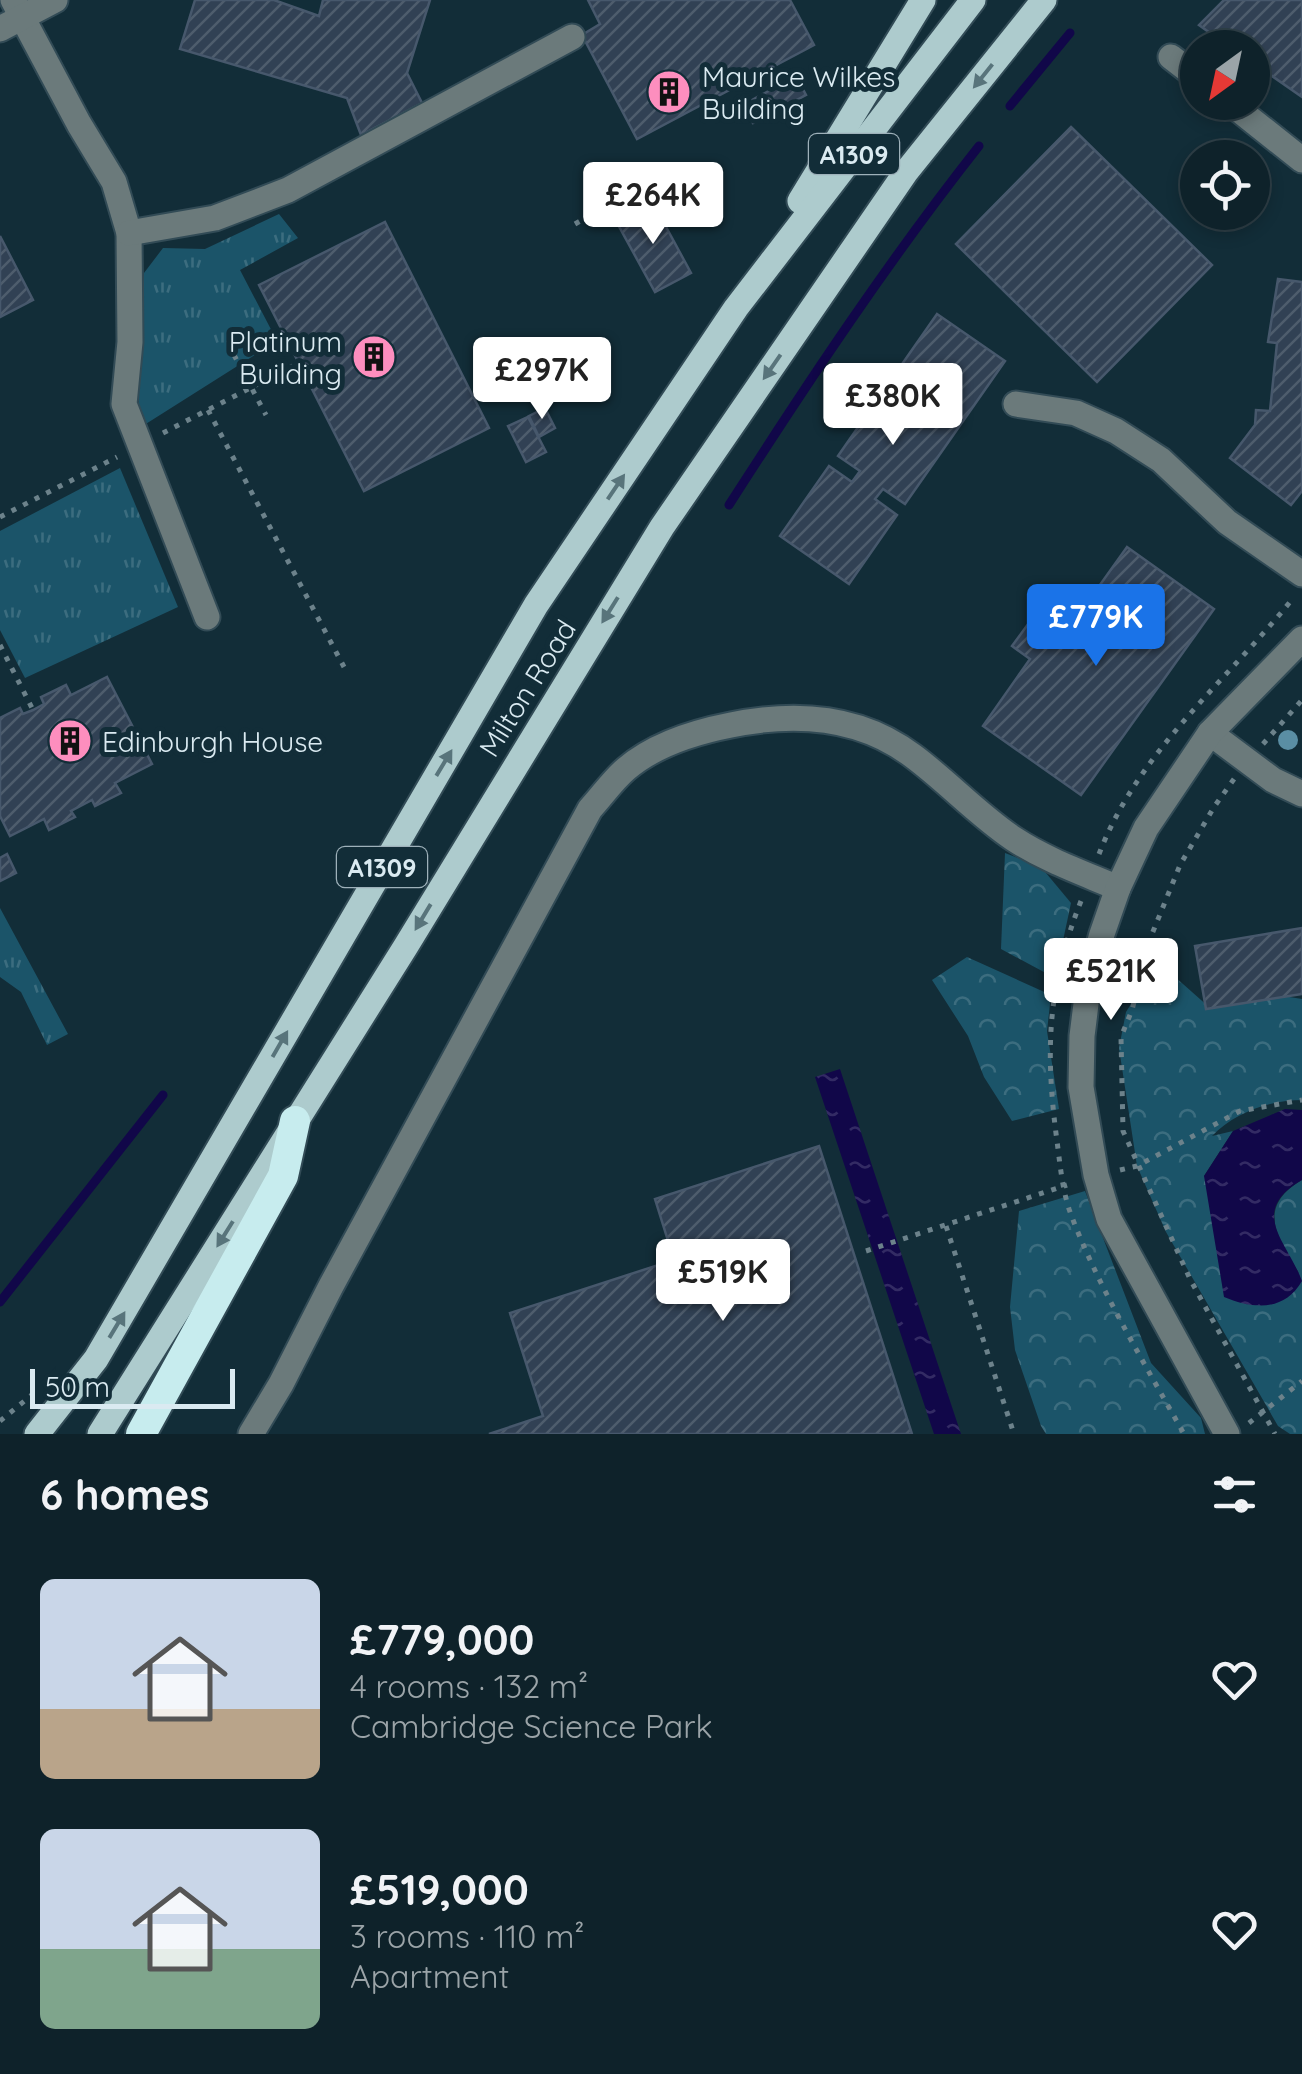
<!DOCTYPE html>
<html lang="en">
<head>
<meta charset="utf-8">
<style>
	:root { --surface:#0e222a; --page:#1c2f36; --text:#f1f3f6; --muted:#9ba4a8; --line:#2e3f47; --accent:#1a73e8 }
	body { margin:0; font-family:Quicksand,sans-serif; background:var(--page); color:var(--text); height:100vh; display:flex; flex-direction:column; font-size:38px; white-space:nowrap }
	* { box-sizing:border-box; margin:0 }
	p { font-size:32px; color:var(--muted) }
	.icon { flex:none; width:55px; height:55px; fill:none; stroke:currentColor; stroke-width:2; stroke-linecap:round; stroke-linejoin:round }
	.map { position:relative; height:1434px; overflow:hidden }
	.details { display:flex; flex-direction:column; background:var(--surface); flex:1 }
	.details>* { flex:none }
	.needle { width:65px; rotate:213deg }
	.buttons { position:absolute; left:1180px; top:30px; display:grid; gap:20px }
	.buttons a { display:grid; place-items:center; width:90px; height:90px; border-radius:50%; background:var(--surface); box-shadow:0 5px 15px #0003,0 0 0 2px var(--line); font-size:50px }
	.scale { position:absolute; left:30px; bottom:25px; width:205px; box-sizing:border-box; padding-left:10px; border:5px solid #daeaf1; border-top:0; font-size:28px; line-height:35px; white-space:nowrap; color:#daeaf1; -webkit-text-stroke:8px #122d38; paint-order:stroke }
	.price { position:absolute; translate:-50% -85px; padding:0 22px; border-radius:10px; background:#fff; color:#222; font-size:32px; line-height:65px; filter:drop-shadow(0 2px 5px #0008) }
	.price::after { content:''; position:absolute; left:50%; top:60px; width:30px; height:22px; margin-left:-15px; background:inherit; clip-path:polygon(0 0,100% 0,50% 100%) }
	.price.selected { background:var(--accent); color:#fff }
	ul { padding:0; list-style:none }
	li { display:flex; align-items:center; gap:30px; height:250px; padding:0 40px }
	li span { display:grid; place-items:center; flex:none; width:280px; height:200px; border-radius:15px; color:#555 }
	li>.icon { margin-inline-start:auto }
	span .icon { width:120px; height:120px; fill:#fffc; stroke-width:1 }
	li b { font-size:42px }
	h2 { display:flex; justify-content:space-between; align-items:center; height:120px; padding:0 40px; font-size:42px }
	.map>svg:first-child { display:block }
	.grass { fill:url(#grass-tufts) }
	.forest { fill:url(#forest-crowns) }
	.water { fill:url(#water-ripples) }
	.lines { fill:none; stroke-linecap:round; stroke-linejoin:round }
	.stream { stroke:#110749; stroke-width:9 }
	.building { fill:url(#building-hatch); stroke:#47586c; stroke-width:2.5 }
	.minor-casing { stroke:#324b56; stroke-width:29 }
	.major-casing { stroke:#324b56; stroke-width:29 }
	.highway-casing { stroke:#324b56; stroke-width:34 }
	.path { stroke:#6c828b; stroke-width:5; stroke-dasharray:5 8; stroke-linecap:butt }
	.minor { stroke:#6b7a7b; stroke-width:25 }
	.major { stroke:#adcbcd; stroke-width:25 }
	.highway { stroke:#c7ecee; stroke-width:30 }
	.tree { fill:#5a8ea4 }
	.oneway { fill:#58747b }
	.labels { text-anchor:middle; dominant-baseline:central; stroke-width:10; stroke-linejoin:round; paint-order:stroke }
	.shield { fill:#122d38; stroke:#9eb1ba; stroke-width:2.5 }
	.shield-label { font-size:25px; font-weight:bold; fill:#daeaf1 }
	.poi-label { font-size:28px; fill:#daeaf1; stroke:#122d38; text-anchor:start }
	.street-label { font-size:28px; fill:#daeaf1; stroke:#122d38 }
</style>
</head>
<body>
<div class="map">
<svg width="1302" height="1434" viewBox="0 0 1302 1434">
	<defs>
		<pattern id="grass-tufts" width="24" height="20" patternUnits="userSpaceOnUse" patternTransform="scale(2.5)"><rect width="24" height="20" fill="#1b5469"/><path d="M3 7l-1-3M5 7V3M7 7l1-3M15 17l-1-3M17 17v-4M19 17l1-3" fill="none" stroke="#3c6d7f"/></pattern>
		<pattern id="forest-crowns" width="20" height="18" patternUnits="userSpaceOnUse" patternTransform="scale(2.5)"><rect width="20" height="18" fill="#1b5469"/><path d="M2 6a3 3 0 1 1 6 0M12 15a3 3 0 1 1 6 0" fill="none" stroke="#3c6d7f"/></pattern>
		<pattern id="water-ripples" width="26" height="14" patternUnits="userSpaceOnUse" patternTransform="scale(2.5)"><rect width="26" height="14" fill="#110749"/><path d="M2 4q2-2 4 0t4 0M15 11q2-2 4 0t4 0" fill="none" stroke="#332b64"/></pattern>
		<pattern id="building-hatch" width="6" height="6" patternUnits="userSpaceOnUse" patternTransform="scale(2.5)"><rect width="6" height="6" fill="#314154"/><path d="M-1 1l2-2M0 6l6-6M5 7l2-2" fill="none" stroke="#4e5d6d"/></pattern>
	</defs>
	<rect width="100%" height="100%" fill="#122d38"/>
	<g class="grass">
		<path d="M 279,214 L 298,238 L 240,270 L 277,341 L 141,427 L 137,383 L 144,273 L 163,248 L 205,249 Z"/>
		<path d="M 120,468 L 178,607 L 25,678 L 0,630 L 0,531 Z"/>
		<path d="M 0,908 L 68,1034 L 47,1045 L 21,992 L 0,977 Z"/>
	</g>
	<g class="forest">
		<path d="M 1005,853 L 1041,867 L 1071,903 L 1055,978 L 1001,949 Z"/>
		<path d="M 967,957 L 1051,995 L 1047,1031 L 1059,1109 L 1012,1121 L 984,1077 L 968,1036 L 932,980 Z"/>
		<path d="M 1148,976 L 1174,976 L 1210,1008 L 1283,996 L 1302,999 L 1302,1100 C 1270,1100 1234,1113 1212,1136 L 1233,1131 L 1204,1176 L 1299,1273 C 1277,1238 1256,1207 1302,1180 L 1302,1434 L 1290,1434 L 1278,1426 L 1166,1232 L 1137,1166 L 1119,1048 L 1126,1012 Z"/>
		<path d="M 1085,1191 L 1151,1363 L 1201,1418 L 1205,1434 L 1046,1434 L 1041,1426 L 1015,1350 L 1010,1307 L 1019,1211 Z"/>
	</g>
	<g class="water">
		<path d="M 840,1069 L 961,1434 L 934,1434 L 815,1077 Z"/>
		<path d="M 1285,1109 L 1302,1110 L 1302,1180 C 1247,1212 1288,1242 1302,1281 C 1284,1312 1253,1309 1224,1297 L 1204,1176 L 1233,1131 Z"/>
	</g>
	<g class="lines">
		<g class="stream">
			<path d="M 1010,106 L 1070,33"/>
			<path d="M 729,505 C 808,382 889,260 979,146"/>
			<path d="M 0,1302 L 163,1095"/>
		</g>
	</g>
	<g class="building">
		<path d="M 195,0 L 274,0 L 319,16 L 323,0 L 430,0 L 407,73 L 422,103 L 361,135 L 347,98 L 180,49 Z"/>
		<path d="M 588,0 L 790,0 L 814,45 L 637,139 L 582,35 L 600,24 Z"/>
		<path d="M 1224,0 L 1302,0 L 1302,97 L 1252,62 L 1252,48 L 1231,48 L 1199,25 Z"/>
		<path d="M 796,76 L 806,95 L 753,123 L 743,105 Z"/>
		<path d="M 1071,127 L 1212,265 L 1097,382 L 956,244 Z"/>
		<path d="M 652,201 L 691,273 L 655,292 L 616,221 Z"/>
		<path d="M 385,222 L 489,428 L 364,491 L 259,285 Z"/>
		<path d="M 0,236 L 33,300 L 0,317 Z"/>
		<path d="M 1278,279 L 1302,282 L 1302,491 L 1291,505 L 1230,458 L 1255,425 L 1256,410 L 1270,411 L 1277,343 L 1268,342 Z"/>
		<path d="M 937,314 L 1005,361 L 905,504 L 883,489 L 875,499 L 897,515 L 849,584 L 780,536 L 829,466 L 852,482 L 860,471 L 838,456 Z"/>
		<path d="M 545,408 L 555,428 L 539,437 L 529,416 Z"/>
		<path d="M 528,417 L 546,452 L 526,462 L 508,426 Z"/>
		<path d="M 1127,547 L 1214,609 L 1081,795 L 983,726 L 1030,659 L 1012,646 L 1037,612 L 1049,620 L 1063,601 L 1080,613 Z"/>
		<path d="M 107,677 L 152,764 L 115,783 L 121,793 L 95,806 L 92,800 L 71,811 L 75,817 L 49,830 L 44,819 L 10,836 L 0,816 L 0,718 L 20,708 L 23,714 L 33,710 L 44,704 L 41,697 L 66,685 L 71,695 Z"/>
		<path d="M 7,854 L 16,873 L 0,881 L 0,858 Z"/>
		<path d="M 1302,928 L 1302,994 L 1206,1009 L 1195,946 Z"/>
		<path d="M 819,1146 L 912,1434 L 489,1434 L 543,1416 L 510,1313 L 674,1260 L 655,1199 Z"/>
	</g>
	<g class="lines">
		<defs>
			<g id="minor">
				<path d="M 13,0 L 79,124 L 114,182 L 129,233 L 130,342 L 124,404 L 207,617"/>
				<path d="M 0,29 L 55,0"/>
				<path d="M 1171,57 L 1198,78"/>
				<path d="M 1229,102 L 1302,160"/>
				<path d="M 129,233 L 215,218 L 288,190 L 572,37"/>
				<path d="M 1016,404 L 1076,413 L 1116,431 L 1161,460 L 1227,522 L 1302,574"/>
				<path d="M 1210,733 L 1273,780 L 1302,794"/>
				<path d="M 251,1434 L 281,1384 L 331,1286 L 590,809 C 602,796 613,780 626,769 C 654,745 695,732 731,725 C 794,712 859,715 913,756 C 948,782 978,815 1014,839 C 1046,860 1083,873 1118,888"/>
				<path d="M 1227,1434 L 1109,1219 L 1096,1175 L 1081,1087 L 1082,1036 L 1089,980 L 1102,934 L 1118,888 L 1146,828 L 1210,733 L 1302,639"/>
			</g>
			<g id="major">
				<path d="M 800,201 L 923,0"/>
				<path d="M 37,1434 L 96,1359 L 536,605 L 736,308 L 973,0"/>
				<path d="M 100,1434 L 406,946 L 662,527 L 906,172 L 1044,0"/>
			</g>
			<path id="highway" d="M 141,1434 L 283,1176 L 295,1121"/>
		</defs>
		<use href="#minor" class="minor-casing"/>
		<use href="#major" class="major-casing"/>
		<use href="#highway" class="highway-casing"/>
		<g class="path">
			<path d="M 575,224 L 625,195"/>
			<path d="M 234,355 L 266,415"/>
			<path d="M 208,410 L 344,667"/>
			<path d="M 163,433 L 293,366"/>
			<path d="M 0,517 L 117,457"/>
			<path d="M 0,645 L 33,710"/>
			<path d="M 1263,744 L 1302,700"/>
			<path d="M 1234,779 L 1214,807 L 1180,865 L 1150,939 L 1132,1010 L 1121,1037 L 1123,1131 L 1190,1279 L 1275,1434"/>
			<path d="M 1099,854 C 1139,750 1227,681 1294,597"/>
			<path d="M 1081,901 C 1047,987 1045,1052 1057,1141 C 1060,1164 1062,1187 1069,1209 C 1095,1282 1146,1366 1184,1434"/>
			<path d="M 1120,1170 L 1137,1166 L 1240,1111 L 1302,1100"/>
			<path d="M 946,1226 L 1014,1434"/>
			<path d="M 866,1251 L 1067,1185"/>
			<path d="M 0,1421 L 33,1394"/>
			<path d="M 1249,1423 L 1302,1381"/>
		</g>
		<use href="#minor" class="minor"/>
		<use href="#major" class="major"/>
		<use href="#highway" class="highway"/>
	</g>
	<circle class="tree" cx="1288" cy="740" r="10"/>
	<defs><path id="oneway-solid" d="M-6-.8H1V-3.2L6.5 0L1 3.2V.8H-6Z" transform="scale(2.5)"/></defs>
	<g class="oneway">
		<use href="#oneway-solid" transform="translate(983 76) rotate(129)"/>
		<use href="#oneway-solid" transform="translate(772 367) rotate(125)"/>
		<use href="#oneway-solid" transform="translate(616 487) rotate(-56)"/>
		<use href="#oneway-solid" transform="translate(610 610) rotate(122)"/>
		<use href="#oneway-solid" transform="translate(444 763) rotate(-59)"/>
		<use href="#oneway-solid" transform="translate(423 917) rotate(121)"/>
		<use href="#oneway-solid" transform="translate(280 1044) rotate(-60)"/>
		<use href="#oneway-solid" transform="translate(225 1234) rotate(122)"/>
		<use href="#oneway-solid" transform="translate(117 1325) rotate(-59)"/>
	</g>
	<defs>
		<symbol id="building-disc" viewBox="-11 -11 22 22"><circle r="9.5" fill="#fd8ebe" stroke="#122d38"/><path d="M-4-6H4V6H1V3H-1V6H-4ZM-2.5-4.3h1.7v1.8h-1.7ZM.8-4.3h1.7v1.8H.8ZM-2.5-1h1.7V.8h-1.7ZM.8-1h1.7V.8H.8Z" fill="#111"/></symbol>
	</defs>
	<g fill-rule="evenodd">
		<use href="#building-disc" x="644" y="67" width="50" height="50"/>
		<use href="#building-disc" x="349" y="332" width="50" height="50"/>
		<use href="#building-disc" x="45" y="716" width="50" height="50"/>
	</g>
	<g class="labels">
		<g class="shield">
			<rect x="809" y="134" width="90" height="40" rx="8"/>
			<rect x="337" y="847" width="90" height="40" rx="8"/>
		</g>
		<g class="shield-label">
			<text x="854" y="154">A1309</text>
			<text x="382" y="867">A1309</text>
		</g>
		<g class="poi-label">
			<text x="702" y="76">Maurice Wilkes<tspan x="702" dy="32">Building</tspan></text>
			<text x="342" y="341" text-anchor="end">Platinum<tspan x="342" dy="32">Building</tspan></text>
			<text x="102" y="741">Edinburgh House</text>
		</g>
		<g class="street-label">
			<text transform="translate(527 688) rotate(-58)">Milton Road</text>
		</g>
	</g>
</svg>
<div class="buttons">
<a><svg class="needle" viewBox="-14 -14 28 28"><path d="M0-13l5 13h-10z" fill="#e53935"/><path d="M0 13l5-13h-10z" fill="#9ba4a8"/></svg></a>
<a><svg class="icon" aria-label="locate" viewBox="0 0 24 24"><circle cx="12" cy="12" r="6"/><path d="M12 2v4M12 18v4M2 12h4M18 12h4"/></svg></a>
</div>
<div class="scale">50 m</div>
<b class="price" style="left:653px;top:247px">£264K</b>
<b class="price" style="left:542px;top:422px">£297K</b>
<b class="price" style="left:893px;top:448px">£380K</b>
<b class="price selected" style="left:1096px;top:669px">£779K</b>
<b class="price" style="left:1111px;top:1023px">£521K</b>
<b class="price" style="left:723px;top:1324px">£519K</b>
</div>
<section class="details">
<h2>6 homes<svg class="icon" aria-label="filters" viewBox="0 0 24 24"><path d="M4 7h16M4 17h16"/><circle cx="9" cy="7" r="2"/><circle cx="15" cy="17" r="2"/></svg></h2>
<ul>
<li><span style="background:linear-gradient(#c9d6e8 65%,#b9a48a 0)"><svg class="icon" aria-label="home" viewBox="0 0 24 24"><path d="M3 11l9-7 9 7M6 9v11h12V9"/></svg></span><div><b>£779,000</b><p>4 rooms · 132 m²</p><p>Cambridge Science Park</p></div><svg class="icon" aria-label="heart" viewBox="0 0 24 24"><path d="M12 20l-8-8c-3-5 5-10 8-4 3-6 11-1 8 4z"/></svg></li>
<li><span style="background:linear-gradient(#c9d6e8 60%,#7fa58c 0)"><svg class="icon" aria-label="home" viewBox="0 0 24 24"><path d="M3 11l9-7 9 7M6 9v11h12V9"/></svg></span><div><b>£519,000</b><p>3 rooms · 110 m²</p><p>Apartment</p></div><svg class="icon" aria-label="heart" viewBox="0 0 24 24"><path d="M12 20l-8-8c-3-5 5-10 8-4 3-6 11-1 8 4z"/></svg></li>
</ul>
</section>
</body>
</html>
